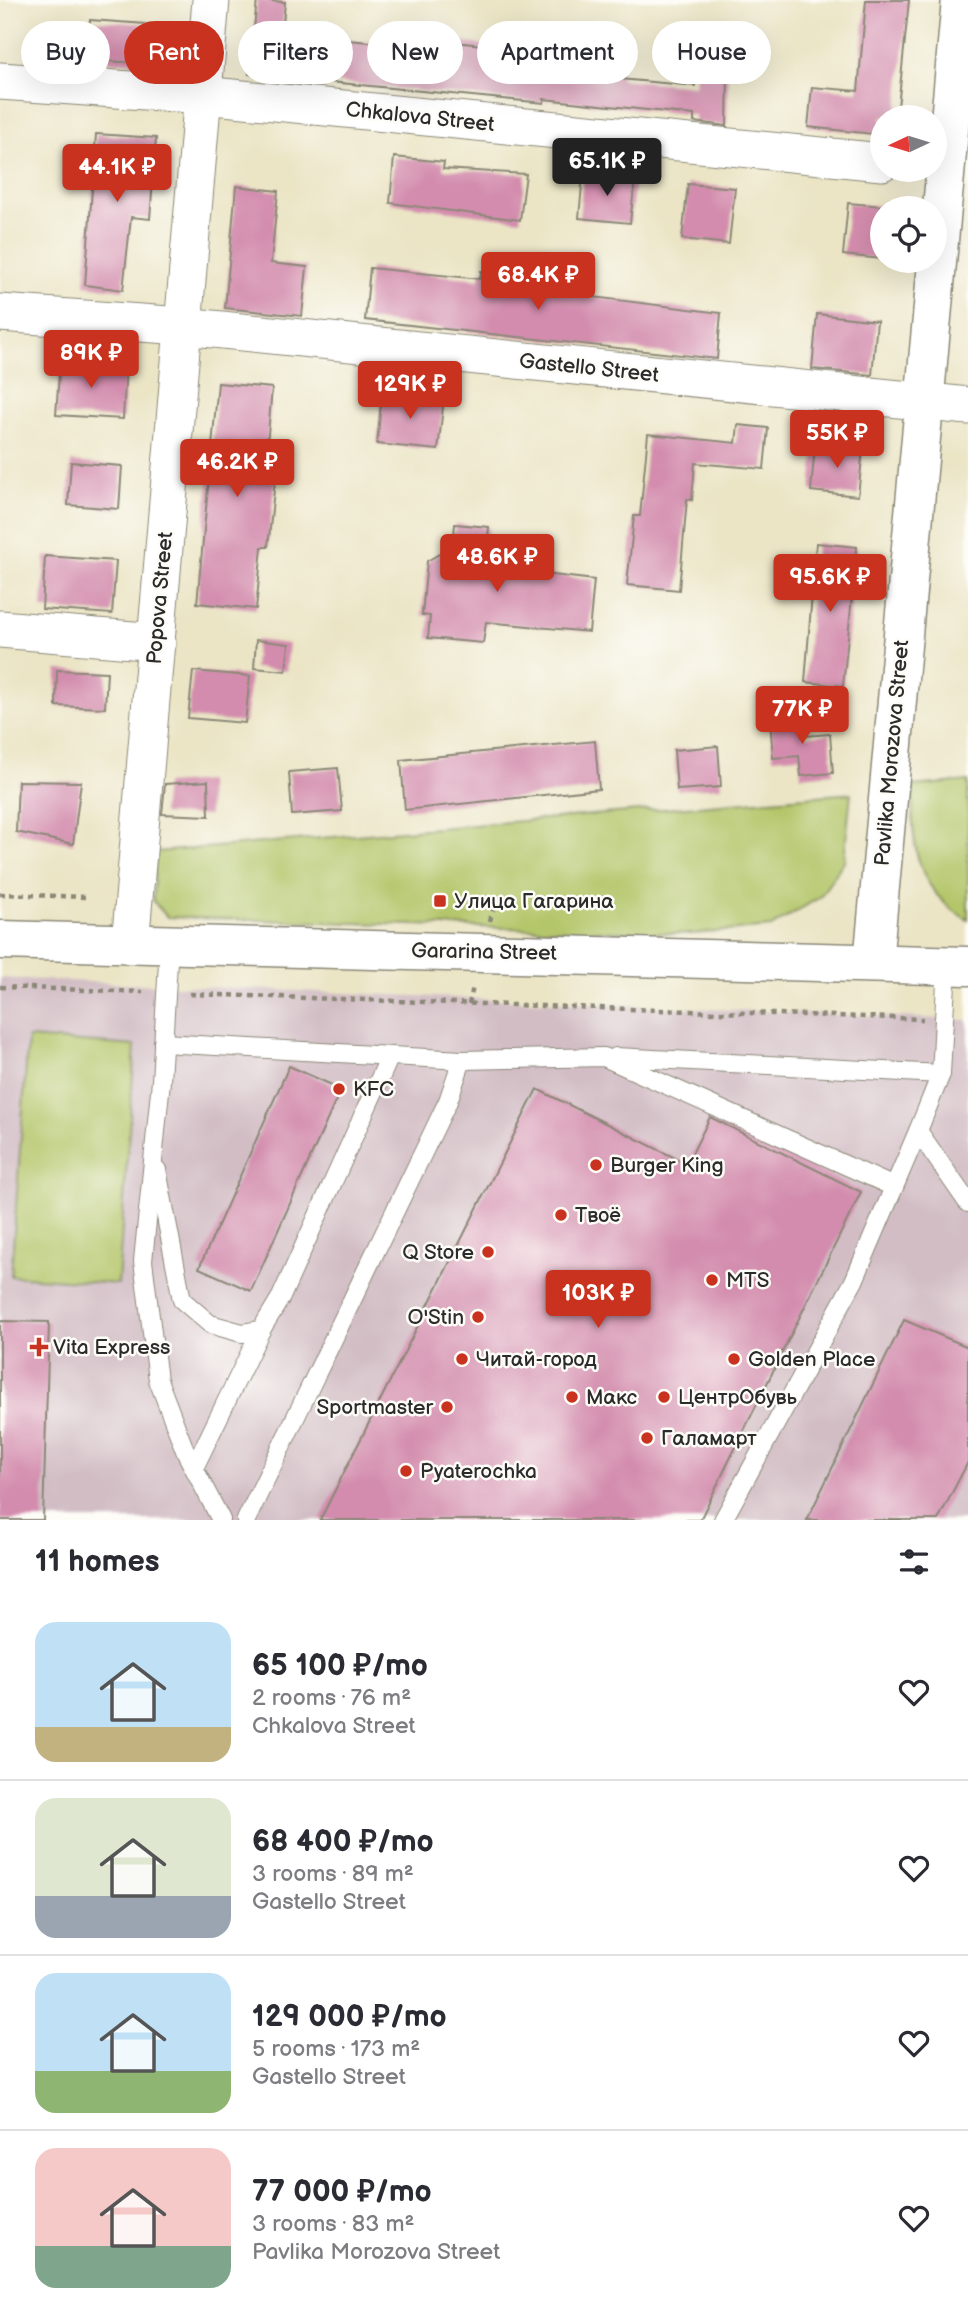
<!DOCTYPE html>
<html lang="en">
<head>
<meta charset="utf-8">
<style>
	:root { --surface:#fff; --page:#f2f2f3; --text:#2b2b33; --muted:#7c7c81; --line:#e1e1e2; --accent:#c8321e }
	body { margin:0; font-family:"Balsamiq Sans",sans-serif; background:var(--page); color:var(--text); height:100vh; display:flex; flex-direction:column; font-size:26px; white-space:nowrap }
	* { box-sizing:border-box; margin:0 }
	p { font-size:23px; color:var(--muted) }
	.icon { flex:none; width:38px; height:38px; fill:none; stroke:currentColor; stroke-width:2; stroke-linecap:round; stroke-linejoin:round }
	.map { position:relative; height:1520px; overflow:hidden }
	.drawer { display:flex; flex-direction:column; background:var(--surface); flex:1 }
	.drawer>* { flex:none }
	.top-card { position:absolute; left:21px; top:21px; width:928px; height:63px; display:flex; gap:14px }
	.needle { width:46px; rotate:266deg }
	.buttons { position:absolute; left:870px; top:105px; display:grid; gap:14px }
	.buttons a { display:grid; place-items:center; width:77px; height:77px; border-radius:50%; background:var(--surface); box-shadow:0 7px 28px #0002; font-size:35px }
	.price { position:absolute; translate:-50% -60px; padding:0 16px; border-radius:7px; background:var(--accent); color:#fff; font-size:23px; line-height:46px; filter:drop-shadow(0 2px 4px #0008) }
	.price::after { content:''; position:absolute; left:50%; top:42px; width:21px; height:16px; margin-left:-10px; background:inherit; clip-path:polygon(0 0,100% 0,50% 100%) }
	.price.current { background:#222; color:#fff }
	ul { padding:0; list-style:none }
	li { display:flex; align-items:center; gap:21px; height:175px; padding:0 35px }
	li+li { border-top:2px solid var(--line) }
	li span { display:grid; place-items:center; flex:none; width:196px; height:140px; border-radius:21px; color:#555 }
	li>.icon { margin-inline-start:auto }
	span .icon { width:84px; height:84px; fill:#fffc; stroke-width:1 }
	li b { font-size:30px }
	h2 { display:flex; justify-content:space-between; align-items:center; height:84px; padding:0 35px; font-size:30px }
	.tag { padding:0 24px; border-radius:32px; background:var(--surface); box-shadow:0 7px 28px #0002; font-size:24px; line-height:63px }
	.tag.current { background:var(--accent); color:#fff }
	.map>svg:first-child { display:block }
	.industrial { fill:#d2bdc5 }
	.green { fill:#b4c66a; stroke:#70784a; stroke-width:2 }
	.building { fill:#d38cad }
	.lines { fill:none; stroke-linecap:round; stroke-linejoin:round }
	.lane-casing { stroke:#8b8878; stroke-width:20 }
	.street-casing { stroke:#8b8878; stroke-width:39 }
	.secondary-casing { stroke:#8b8878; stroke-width:41 }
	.path { stroke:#8b8878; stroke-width:4.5; stroke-dasharray:5 5; stroke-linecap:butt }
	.lane { stroke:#fff; stroke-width:18 }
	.street { stroke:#fff; stroke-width:37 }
	.secondary { stroke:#fff; stroke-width:38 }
	.poi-dot { fill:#c8321e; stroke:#fdfcf7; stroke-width:2.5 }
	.labels { text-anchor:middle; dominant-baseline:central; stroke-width:5; stroke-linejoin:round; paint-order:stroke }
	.street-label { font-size:21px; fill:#2b2b2b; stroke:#fdfcf7 }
	.poi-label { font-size:21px; fill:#2b2b2b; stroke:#fdfcf7; text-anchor:start }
</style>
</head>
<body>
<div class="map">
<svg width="968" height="1520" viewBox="0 0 968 1520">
	<rect width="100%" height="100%" fill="#fdfcf7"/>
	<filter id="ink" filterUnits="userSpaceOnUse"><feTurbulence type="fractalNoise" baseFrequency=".0143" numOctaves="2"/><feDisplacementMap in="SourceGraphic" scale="14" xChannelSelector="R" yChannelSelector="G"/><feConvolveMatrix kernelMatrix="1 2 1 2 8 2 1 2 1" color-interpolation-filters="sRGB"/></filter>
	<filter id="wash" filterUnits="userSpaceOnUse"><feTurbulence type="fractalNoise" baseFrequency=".00686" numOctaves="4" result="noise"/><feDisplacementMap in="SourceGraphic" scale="28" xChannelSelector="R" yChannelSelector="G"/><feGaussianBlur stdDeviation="1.57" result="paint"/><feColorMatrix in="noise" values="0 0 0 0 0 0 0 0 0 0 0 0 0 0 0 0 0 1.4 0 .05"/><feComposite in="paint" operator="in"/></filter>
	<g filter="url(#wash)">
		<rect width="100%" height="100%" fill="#ebe5c6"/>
		<path class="industrial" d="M 0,978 L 968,1020 L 968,1520 L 0,1520 Z"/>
		<g class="green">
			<path d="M 968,781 L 968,920 C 914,890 911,842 913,786 Z"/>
			<path d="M 851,793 L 844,861 L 820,897 L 771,927 L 691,934 L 167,917 L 153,901 L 156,852 Z"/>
			<path d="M 28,1038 L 135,1046 L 118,1284 L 11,1276 Z"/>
		</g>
		<g id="blocks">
			<g class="building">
				<path d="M 257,0 L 285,2 L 282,34 L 380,43 L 381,38 L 455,45 L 455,42 L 549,52 L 549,55 L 622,62 L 620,79 L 695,86 L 696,75 L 728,72 L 727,126 L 694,122 L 694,115 L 544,99 L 544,103 L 249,74 Z"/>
				<path d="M 866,0 L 909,0 L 897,117 L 882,117 L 882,135 L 808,127 L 812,87 L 858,91 Z"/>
				<path d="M 90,20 L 160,25 L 157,64 L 87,60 Z"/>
				<path d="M 96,134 L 156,138 L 150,219 L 131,217 L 123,290 L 85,285 Z"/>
				<path d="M 394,157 L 444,162 L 443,169 L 526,174 L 520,220 L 390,203 Z"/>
				<path d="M 583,174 L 635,179 L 630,223 L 579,218 Z"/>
				<path d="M 688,184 L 735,188 L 729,244 L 682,239 Z"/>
				<path d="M 236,186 L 278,191 L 271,263 L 307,267 L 302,316 L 225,308 Z"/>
				<path d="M 848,203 L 882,206 L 882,259 L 843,255 Z"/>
				<path d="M 370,268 L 480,279 L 481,271 L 587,282 L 585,296 L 721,313 L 717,359 L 365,320 Z"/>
				<path d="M 817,314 L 877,321 L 872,375 L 812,369 Z"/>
				<path d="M 60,360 L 126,365 L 123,419 L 56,415 Z"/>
				<path d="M 218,383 L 272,388 L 264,480 L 275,481 L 268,547 L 262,547 L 256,609 L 197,603 Z"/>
				<path d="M 382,393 L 444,399 L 438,450 L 377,444 Z"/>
				<path d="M 738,425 L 768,428 L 764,469 L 695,463 L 692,500 L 687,499 L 679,590 L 627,585 L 634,516 L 640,516 L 648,434 L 736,443 Z"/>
				<path d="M 815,445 L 863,449 L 858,496 L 811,491 Z"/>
				<path d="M 71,462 L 122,466 L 119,509 L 68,505 Z"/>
				<path d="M 455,524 L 489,527 L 485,567 L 594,580 L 589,632 L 486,622 L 483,643 L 428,638 L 430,616 L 422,615 L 427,561 L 453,546 Z"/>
				<path d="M 816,543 L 857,547 L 843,686 L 805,682 Z"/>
				<path d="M 45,556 L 116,561 L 112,614 L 42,609 Z"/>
				<path d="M 256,640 L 289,644 L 286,671 L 254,668 Z"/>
				<path d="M 57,670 L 107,672 L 105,708 L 56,706 Z"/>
				<path d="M 193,671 L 250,676 L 245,723 L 188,718 Z"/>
				<path d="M 804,716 L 806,736 L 830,734 L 833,773 L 801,776 L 799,756 L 773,758 L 770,719 Z"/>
				<path d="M 595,741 L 599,789 L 405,810 L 401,760 Z"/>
				<path d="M 718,746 L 721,787 L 677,790 L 674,750 Z"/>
				<path d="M 338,768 L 342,811 L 292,815 L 289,772 Z"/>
				<path d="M 18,781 L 81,782 L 73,844 L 16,832 Z"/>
				<path d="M 208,781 L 209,816 L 162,814 L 165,784 Z"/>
				<path d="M 289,1066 L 341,1089 L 251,1291 L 199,1268 Z"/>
				<path d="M 537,1089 L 687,1164 L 710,1117 L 861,1192 L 700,1520 L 320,1520 Z"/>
				<path d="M 904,1320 L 968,1347 L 968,1462 L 938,1520 L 807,1520 Z"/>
				<path d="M 0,1321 L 49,1322 L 43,1520 L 0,1520 Z"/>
			</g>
		</g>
	</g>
	<g filter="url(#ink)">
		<use href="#blocks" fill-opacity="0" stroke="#8b8878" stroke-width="2"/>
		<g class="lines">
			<defs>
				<g id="lane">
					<path d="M 169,945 L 161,1081 L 143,1261 L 158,1380 L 186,1453 L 221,1520"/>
					<path d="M 163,1043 L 462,1060 L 604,1057 L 894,1187"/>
					<path d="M 616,1057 L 941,1074"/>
					<path d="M 918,1131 L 968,1203"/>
					<path d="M 157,1170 L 182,1300 L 210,1324 L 242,1333 L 261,1330 L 281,1297 L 390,1056"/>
					<path d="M 194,1468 L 261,1330"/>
					<path d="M 246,1520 L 448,1101 L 462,1060"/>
					<path d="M 723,1520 L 854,1281 L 918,1131 L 941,1074 L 947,965"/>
				</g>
				<g id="street">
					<path d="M 0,81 L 203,95 L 882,162"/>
					<path d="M 0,313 L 183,326 L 968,406"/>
					<path d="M 0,629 L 157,642"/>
					<path d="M 130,945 L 211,0"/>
				</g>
				<g id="secondary">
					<path d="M 0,940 L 968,966"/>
					<path d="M 873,963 L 961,0"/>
				</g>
			</defs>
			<use href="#lane" class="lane-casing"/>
			<use href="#street" class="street-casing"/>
			<use href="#secondary" class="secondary-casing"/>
			<g class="path">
				<path d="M 0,894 L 87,897"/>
				<path d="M 490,921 L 496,896"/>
				<path d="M 0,987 L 143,992"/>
				<path d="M 190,994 L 923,1019"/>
				<path d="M 469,1004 L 473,987"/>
			</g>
			<use href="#lane" class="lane"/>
			<use href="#street" class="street"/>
			<use href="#secondary" class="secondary"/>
		</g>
	</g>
	<g class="poi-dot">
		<rect x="433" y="894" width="14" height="14" rx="3.5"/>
		<circle cx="339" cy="1089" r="7"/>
		<circle cx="596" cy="1165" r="7"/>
		<circle cx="561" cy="1215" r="7"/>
		<circle cx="488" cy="1252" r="7"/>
		<circle cx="712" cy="1280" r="7"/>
		<circle cx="478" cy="1317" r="7"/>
		<path d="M35.5 1336.5h7v7h7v7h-7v7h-7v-7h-7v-7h7z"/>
		<circle cx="462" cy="1359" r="7"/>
		<circle cx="734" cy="1359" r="7"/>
		<circle cx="572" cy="1397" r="7"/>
		<circle cx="664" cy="1397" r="7"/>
		<circle cx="447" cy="1407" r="7"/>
		<circle cx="647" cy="1438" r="7"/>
		<circle cx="406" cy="1471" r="7"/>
	</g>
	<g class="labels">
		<g class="street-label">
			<text transform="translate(420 117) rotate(6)">Chkalova Street</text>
			<text transform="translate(589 368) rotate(6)">Gastello Street</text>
			<text transform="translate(160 598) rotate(-85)">Popova Street</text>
			<text transform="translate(892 753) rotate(-85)">Pavlika Morozova Street</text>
			<text transform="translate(484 952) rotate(1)">Gararina Street</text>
		</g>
		<g class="poi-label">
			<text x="454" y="901">Улица Гагарина</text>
			<text x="353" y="1089">KFC</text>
			<text x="610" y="1165">Burger King</text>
			<text x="575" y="1215">Твоё</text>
			<text x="474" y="1252" text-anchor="end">Q Store</text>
			<text x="726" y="1280">MTS</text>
			<text x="464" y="1317" text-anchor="end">O'Stin</text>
			<text x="53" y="1347">Vita Express</text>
			<text x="476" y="1359">Читай-город</text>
			<text x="748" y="1359">Golden Place</text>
			<text x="586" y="1397">Макс</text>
			<text x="678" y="1397">ЦентрОбувь</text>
			<text x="433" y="1407" text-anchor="end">Sportmaster</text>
			<text x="661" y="1438">Галамарт</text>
			<text x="420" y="1471">Pyaterochka</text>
		</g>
	</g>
</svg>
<div class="buttons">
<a><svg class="needle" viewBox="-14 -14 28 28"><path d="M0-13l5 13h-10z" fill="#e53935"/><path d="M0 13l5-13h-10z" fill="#7c7c81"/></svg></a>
<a><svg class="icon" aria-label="locate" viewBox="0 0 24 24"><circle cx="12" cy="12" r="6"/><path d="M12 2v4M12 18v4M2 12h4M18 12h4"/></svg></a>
</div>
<b class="price current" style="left:607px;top:198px">65.1K ₽</b>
<b class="price" style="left:117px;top:204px">44.1K ₽</b>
<b class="price" style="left:538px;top:312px">68.4K ₽</b>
<b class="price" style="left:91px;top:390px">89K ₽</b>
<b class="price" style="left:410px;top:421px">129K ₽</b>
<b class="price" style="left:837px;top:470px">55K ₽</b>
<b class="price" style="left:237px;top:499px">46.2K ₽</b>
<b class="price" style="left:497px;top:594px">48.6K ₽</b>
<b class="price" style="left:830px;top:614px">95.6K ₽</b>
<b class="price" style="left:802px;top:746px">77K ₽</b>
<b class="price" style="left:598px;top:1330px">103K ₽</b>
<div class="top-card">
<a class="tag">Buy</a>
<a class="tag current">Rent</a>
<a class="tag">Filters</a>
<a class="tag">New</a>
<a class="tag">Apartment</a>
<a class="tag">House</a>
</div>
</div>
<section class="drawer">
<h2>11 homes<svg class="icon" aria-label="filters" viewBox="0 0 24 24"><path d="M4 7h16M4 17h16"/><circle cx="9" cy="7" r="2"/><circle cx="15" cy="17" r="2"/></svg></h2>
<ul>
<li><span style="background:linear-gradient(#bfe0f5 75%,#c2b280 0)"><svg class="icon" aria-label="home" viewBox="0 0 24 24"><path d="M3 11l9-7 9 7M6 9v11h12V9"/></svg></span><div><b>65 100 ₽/mo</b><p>2 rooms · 76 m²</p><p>Chkalova Street</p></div><svg class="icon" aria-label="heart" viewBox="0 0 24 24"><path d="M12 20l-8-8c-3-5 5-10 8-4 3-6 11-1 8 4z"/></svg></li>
<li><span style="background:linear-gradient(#dfe7d0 70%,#9aa5b1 0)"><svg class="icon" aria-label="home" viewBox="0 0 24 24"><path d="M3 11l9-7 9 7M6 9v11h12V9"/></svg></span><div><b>68 400 ₽/mo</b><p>3 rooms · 89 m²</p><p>Gastello Street</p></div><svg class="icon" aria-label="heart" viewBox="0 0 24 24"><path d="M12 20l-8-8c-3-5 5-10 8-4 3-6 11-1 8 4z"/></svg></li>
<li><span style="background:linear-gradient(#bfe0f5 70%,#8fb573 0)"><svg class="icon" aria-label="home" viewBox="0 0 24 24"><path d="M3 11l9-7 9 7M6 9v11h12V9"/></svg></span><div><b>129 000 ₽/mo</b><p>5 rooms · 173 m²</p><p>Gastello Street</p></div><svg class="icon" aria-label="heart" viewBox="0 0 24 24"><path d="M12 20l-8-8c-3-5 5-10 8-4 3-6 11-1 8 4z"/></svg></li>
<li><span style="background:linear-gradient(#f6c9c9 70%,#7fa58c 0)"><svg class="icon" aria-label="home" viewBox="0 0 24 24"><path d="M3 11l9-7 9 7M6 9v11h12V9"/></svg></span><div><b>77 000 ₽/mo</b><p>3 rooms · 83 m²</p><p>Pavlika Morozova Street</p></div><svg class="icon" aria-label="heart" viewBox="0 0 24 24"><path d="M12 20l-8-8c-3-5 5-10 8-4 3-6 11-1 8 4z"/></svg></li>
</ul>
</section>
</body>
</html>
